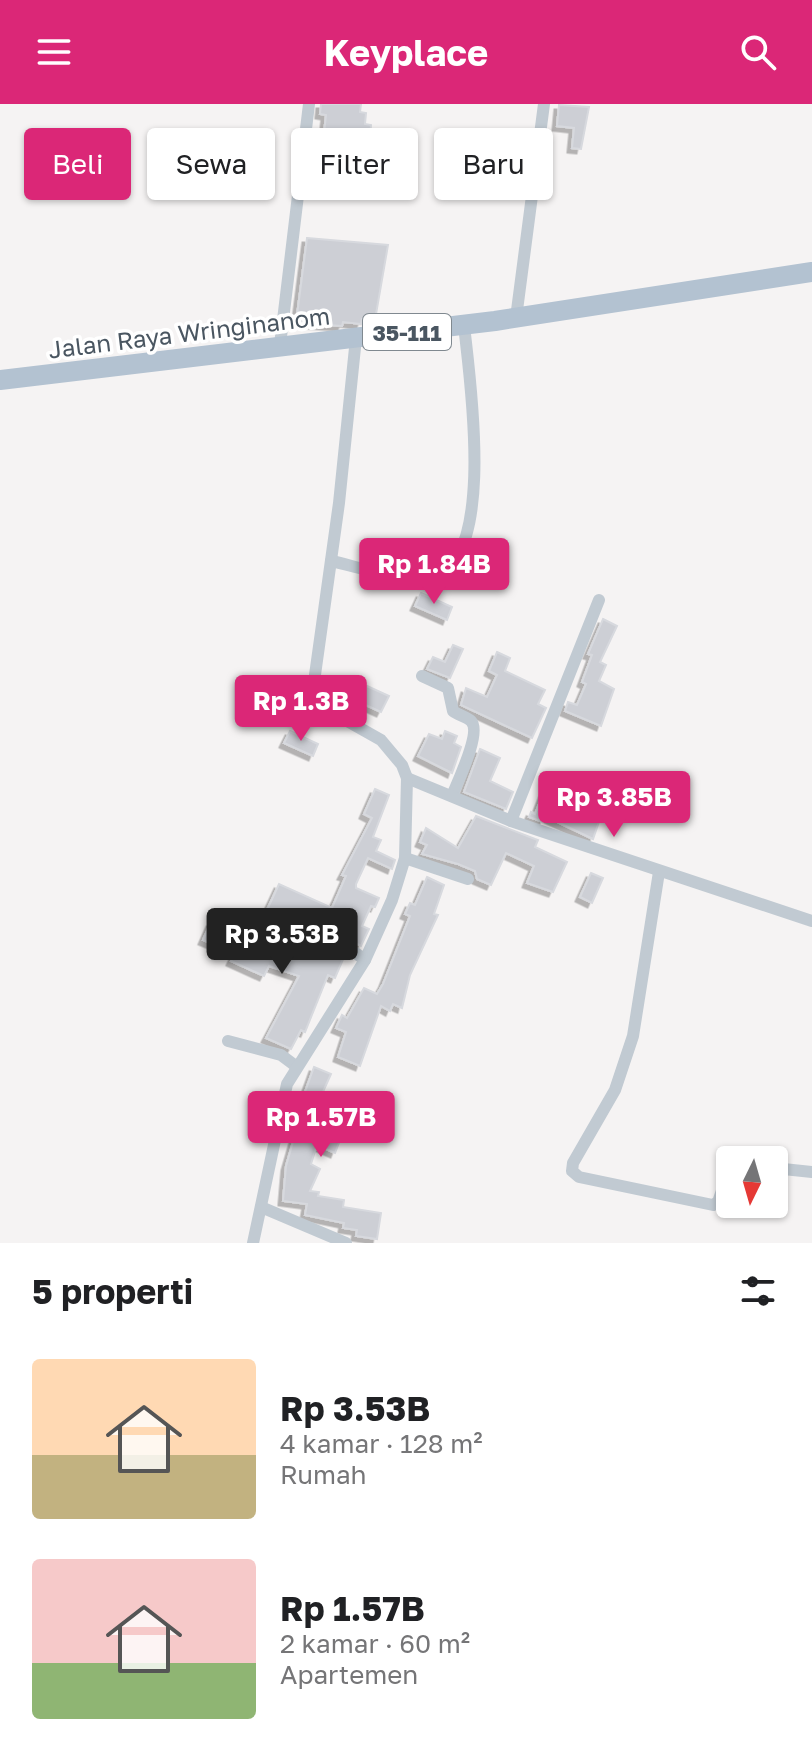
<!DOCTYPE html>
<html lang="id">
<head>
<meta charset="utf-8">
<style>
	:root { --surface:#fff; --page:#f6f6f6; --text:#202124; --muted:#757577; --accent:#db2777 }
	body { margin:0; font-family:"Golos Text",sans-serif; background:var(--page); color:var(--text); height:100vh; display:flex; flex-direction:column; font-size:30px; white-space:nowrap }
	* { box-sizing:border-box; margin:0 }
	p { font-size:26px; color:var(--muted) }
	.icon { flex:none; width:44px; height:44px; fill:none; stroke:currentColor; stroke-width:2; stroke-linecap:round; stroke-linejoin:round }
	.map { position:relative; height:1139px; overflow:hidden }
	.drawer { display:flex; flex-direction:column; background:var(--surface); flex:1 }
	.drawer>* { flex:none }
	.top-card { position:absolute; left:24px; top:24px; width:764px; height:72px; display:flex; gap:16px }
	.needle { width:52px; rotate:185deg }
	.tools { position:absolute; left:716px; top:1042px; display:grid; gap:16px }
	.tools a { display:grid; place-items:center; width:72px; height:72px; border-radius:8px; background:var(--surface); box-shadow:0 2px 6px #0004; font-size:40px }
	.price { position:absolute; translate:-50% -68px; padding:0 18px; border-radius:8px; background:var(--accent); color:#fff; font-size:26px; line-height:52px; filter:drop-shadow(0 2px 4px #0008) }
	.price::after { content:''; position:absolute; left:50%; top:48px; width:24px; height:18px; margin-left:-12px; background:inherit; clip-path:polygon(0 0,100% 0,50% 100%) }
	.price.current { background:#222; color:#fff }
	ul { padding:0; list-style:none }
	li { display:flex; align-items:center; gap:24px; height:200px; padding:0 32px }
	li span { display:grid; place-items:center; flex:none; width:224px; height:160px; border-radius:8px; color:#555 }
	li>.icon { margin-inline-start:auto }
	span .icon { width:96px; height:96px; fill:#fffc; stroke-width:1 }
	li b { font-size:34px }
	h2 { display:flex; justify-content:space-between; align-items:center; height:96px; padding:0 32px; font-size:34px }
	.tag { padding:0 28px; border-radius:8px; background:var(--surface); box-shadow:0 2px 6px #0004; font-size:28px; line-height:72px }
	.tag.current { background:var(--accent); color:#fff }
	header { display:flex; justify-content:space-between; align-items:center; height:104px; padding:0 32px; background:var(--accent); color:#fff; font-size:36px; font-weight:700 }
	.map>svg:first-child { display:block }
	.building { fill:#cdcfd5; stroke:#d7d9de; stroke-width:2; filter:url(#shadow) }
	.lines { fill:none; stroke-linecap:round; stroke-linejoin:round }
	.minor { stroke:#c1cad2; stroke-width:12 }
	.primary { stroke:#b3c2d1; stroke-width:20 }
	.labels { text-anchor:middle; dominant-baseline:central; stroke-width:7; stroke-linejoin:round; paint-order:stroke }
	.shield { fill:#fff; stroke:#808990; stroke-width:2 }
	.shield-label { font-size:22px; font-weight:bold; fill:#4a5661 }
	.street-label { font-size:24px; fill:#4a5661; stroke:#fff }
</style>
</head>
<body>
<header><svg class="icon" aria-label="menu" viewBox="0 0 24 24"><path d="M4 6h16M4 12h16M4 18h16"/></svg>Keyplace<svg class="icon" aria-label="search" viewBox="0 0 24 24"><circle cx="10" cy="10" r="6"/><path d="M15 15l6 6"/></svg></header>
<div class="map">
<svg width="812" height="1139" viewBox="0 0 812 1139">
	<defs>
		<filter id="shadow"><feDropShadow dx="-4.5" dy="4.5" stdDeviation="0" flood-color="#0004"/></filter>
	</defs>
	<rect width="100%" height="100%" fill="#f5f3f3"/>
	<g class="building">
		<path d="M 321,0 L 361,0 L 360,8 L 366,9 L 365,20 L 371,21 L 370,34 L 324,29 L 326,11 L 320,10 Z"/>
		<path d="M 559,1 L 589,3 L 581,45 L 572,44 L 574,24 L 557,22 Z"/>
		<path d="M 307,134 L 388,141 L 375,216 L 362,215 L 361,220 L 343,218 L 342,222 L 296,219 Z"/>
		<path d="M 421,489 L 452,503 L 447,516 L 415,502 Z"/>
		<path d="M 603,515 L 617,522 L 600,558 L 606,561 L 599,577 L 614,585 L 601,622 L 565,607 L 568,598 L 577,601 L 586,580 L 582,578 L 592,551 L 588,550 Z"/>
		<path d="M 453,541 L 463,545 L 450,574 L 427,565 L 433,553 L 445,558 Z"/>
		<path d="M 497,548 L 510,554 L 505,567 L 545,586 L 538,600 L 546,604 L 532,634 L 461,601 L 466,584 L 487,593 L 497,571 L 489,567 Z"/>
		<path d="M 367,582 L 389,592 L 381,608 L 359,598 Z"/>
		<path d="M 290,627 L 318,640 L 313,652 L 284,639 Z"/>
		<path d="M 445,627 L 457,632 L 454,639 L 461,643 L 452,669 L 418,652 L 429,630 L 442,635 Z"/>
		<path d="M 480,645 L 500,654 L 490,677 L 513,688 L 506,705 L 464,688 Z"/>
		<path d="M 549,675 L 583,690 L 579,697 L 602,709 L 593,735 L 545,712 L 543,718 L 529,713 L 531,708 L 535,710 Z"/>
		<path d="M 375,685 L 389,691 L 373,733 L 381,736 L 376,747 L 395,756 L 392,765 L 368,754 L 356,780 L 356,784 L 379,794 L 375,803 L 371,802 L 362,822 L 369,825 L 361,842 L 340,831 L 267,806 L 279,780 L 332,804 L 346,772 L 342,771 L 372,714 L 364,710 Z"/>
		<path d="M 476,712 L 535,735 L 538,736 L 535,743 L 567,758 L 553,788 L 527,779 L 534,762 L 506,749 L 491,781 L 477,775 L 475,767 L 458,760 L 422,750 L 427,741 L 420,738 L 426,724 L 458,744 Z"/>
		<path d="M 591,769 L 603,774 L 592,799 L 580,793 Z"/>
		<path d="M 427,773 L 444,781 L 434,810 L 438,811 L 410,871 L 402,904 L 393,900 L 390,907 L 381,902 L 360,962 L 338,953 L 346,928 L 336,924 L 342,911 L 347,914 L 364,884 L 377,890 L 383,880 L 410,812 L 405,810 L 410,799 L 415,801 Z"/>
		<path d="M 211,818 L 242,832 L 244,829 L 255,834 L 256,831 L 268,836 L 266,840 L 291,850 L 293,845 L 309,853 L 314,841 L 344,853 L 335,874 L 328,871 L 305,928 L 301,926 L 291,945 L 266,934 L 299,872 L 269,862 L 264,872 L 231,857 L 235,849 L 203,836 Z"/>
		<path d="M 314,963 L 331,970 L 322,990 L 340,998 L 342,994 L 351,998 L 337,1028 L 342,1031 L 335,1049 L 317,1041 L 311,1060 L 320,1065 L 310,1087 L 319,1088 L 318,1092 L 344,1096 L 343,1103 L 381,1109 L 377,1135 L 356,1132 L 357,1126 L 343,1124 L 344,1119 L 305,1111 L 307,1100 L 283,1097 L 286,1062 L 295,1031 L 293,1021 Z"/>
	</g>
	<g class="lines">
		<g class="minor">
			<path d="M 516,214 L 544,0"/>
			<path d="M 280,241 L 309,0"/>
			<path d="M 331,457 C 356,462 411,481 434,473 C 497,453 469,270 464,221"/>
			<path d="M 422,572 L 448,584 L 453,607 C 458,611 467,613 471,617 C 482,628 457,679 452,692"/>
			<path d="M 407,674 L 511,717 L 812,817"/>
			<path d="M 511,717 L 599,496"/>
			<path d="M 405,754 L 468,775"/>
			<path d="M 659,768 L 633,932 L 615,986 L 573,1059 L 572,1067 L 579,1073 L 713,1101 L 718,1098 L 730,1064"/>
			<path d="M 237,815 C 279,824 331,828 365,856"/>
			<path d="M 228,937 L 281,951 L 297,963"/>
			<path d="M 774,1064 L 812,1068"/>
			<path d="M 261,1103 L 346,1139"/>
			<path d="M 253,1139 L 287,980 L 365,856 L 392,796 L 405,754 L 407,674 L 402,661 L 381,636 L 326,605 L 320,599 L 314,578 L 339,399 L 356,234"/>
		</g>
		<path class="primary" d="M 0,276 L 495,217 L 812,168"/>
	</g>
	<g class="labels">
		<rect class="shield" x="363" y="210" width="88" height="36" rx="6"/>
		<g class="shield-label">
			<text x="407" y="228">35-111</text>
		</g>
		<g class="street-label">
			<text transform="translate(189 228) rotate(-7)">Jalan Raya Wringinanom</text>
		</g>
	</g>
</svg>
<div class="tools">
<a><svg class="needle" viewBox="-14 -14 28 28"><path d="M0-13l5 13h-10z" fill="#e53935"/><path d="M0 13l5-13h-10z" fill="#757577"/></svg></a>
</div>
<b class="price" style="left:434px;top:502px">Rp 1.84B</b>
<b class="price" style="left:301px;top:639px">Rp 1.3B</b>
<b class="price" style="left:614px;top:735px">Rp 3.85B</b>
<b class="price current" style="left:282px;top:872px">Rp 3.53B</b>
<b class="price" style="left:321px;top:1055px">Rp 1.57B</b>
<div class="top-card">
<a class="tag current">Beli</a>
<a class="tag">Sewa</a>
<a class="tag">Filter</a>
<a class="tag">Baru</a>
</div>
</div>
<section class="drawer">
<h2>5 properti<svg class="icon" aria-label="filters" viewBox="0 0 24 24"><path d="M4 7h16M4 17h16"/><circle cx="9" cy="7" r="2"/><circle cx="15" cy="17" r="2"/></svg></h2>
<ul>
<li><span style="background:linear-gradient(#ffd9b3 60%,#c2b280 0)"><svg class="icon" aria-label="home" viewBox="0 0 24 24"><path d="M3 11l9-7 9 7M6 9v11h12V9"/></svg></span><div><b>Rp 3.53B</b><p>4 kamar · 128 m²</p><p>Rumah</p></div></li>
<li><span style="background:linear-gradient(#f6c9c9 65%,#8fb573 0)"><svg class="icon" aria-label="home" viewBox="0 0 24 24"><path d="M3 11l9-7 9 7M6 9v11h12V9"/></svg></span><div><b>Rp 1.57B</b><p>2 kamar · 60 m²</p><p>Apartemen</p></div></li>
</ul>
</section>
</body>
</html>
